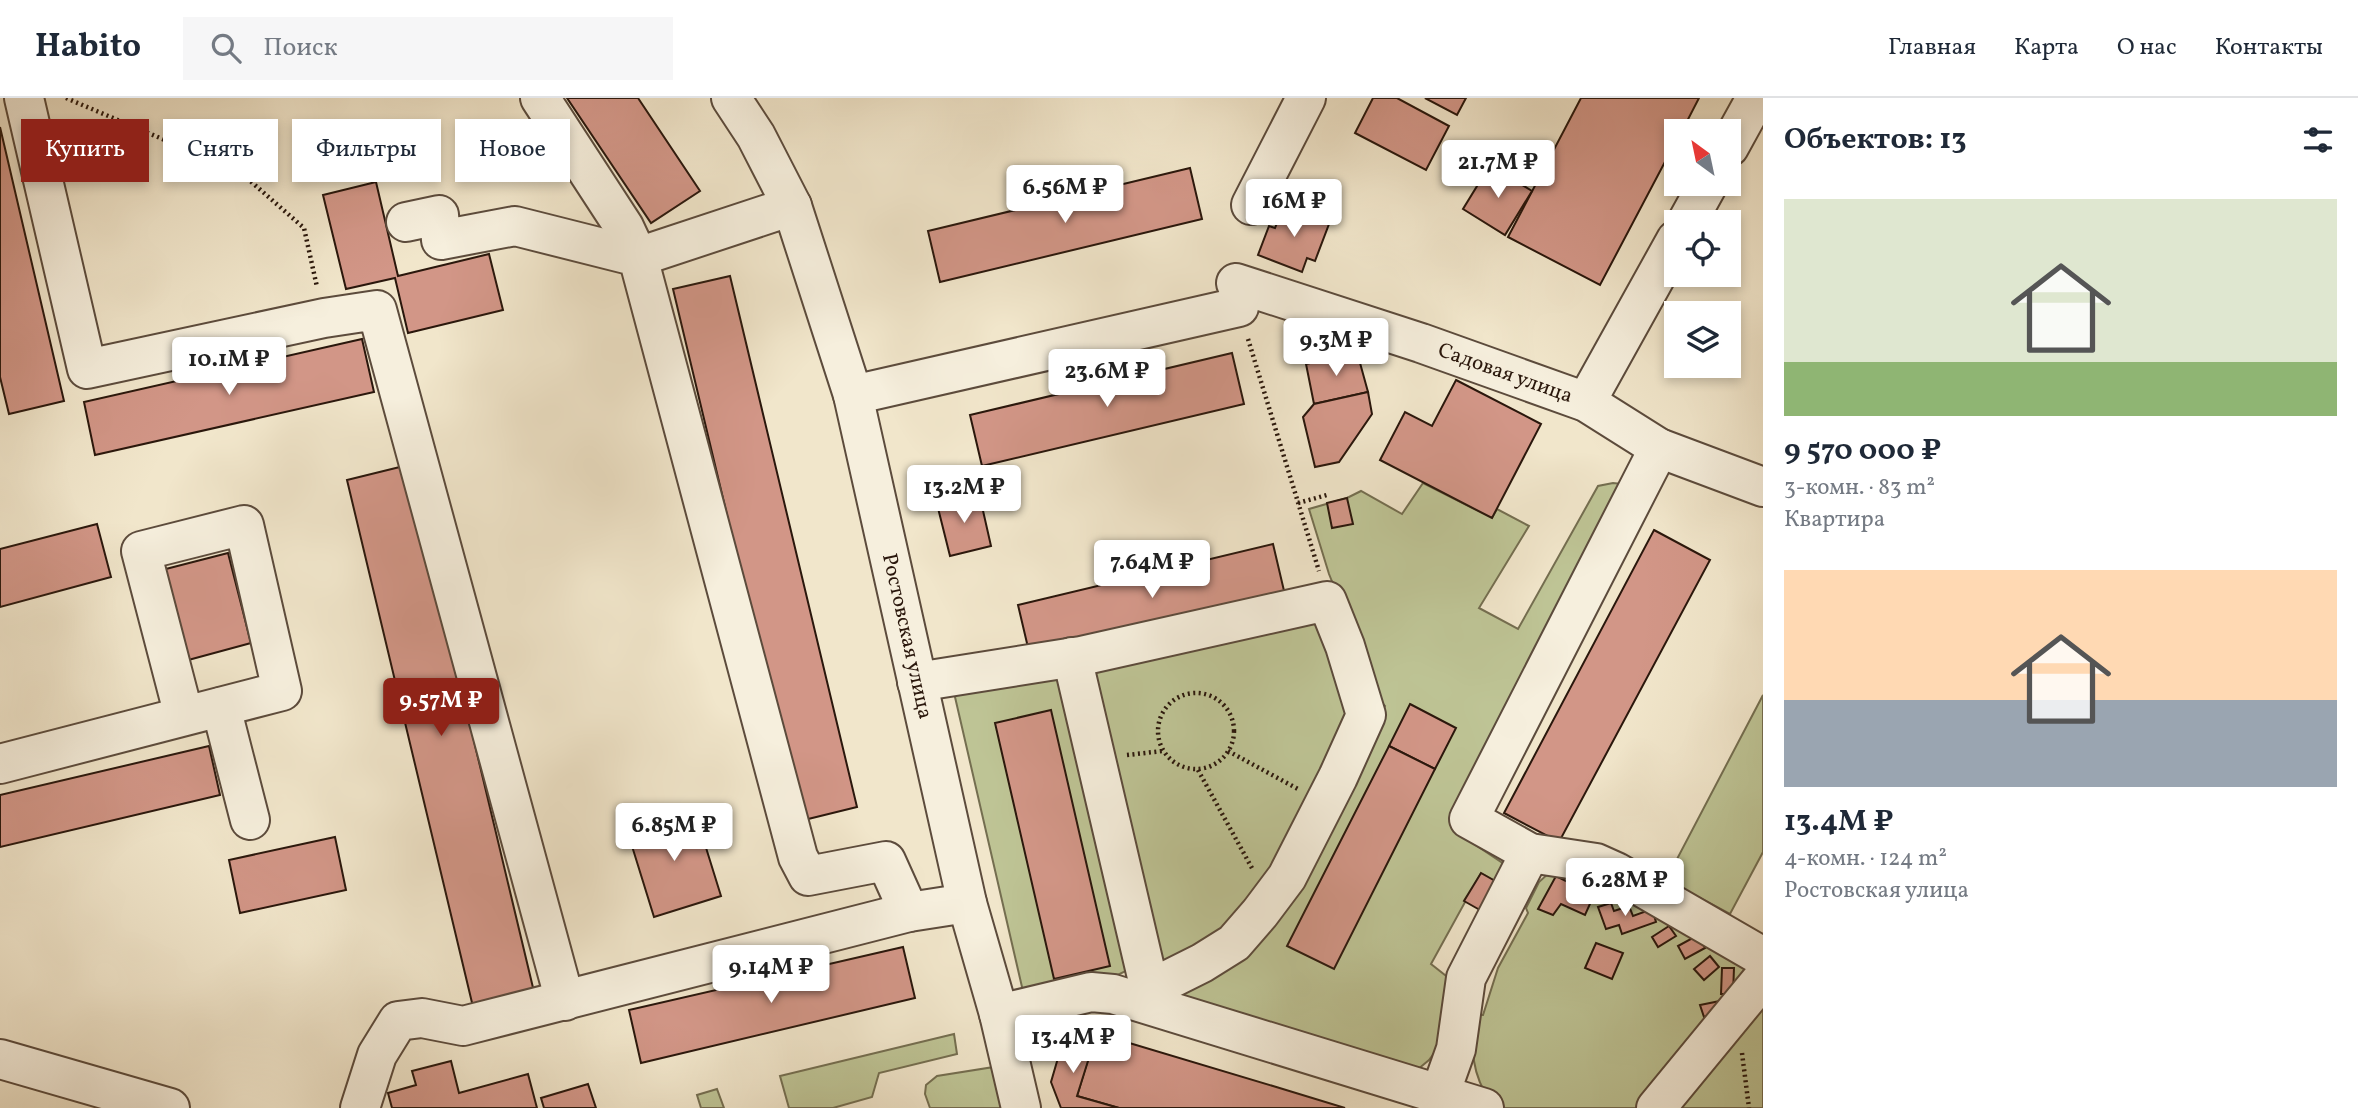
<!DOCTYPE html>
<html lang="ru">
<head>
<meta charset="utf-8">
<style>
	:root { --surface:#fff; --page:#f6f6f7; --text:#1f2937; --muted:#747a83; --line:#e0e1e3; --accent:#8f2418 }
	body { margin:0; font-family:Vollkorn,serif; background:var(--page); color:var(--text); height:100vh; display:flex; flex-direction:column; font-size:26px; white-space:nowrap }
	* { box-sizing:border-box; margin:0 }
	p { font-size:23px; color:var(--muted) }
	.icon { flex:none; width:38px; height:38px; fill:none; stroke:currentColor; stroke-width:2; stroke-linecap:round; stroke-linejoin:round }
	.map { position:relative; flex:1; overflow:hidden }
	.details { display:flex; flex-direction:column; background:var(--surface); width:595px }
	.details>* { flex:none }
	.guide { position:absolute; left:21px; top:21px; width:665px; height:63px; display:flex; gap:14px }
	.needle { width:46px; rotate:327deg }
	.fabs { position:absolute; left:1664px; top:21px; display:grid; gap:14px }
	.fabs a { display:grid; place-items:center; width:77px; height:77px; border-radius:0px; background:var(--surface); box-shadow:0 4px 10px #0003; font-size:35px }
	.price { position:absolute; translate:-50% -60px; padding:0 16px; border-radius:7px; background:#fff; color:#222; font-size:23px; line-height:46px; filter:drop-shadow(0 2px 4px #0008) }
	.price::after { content:''; position:absolute; left:50%; top:42px; width:21px; height:16px; margin-left:-10px; background:inherit; clip-path:polygon(0 0,100% 0,50% 100%) }
	.price.selected { background:var(--accent); color:#fff }
	ul { padding:0; list-style:none }
	li { display:grid; align-content:center; gap:14px; height:371px; padding:0 21px }
	li span { display:grid; place-items:center; height:217px; border-radius:0px; color:#555 }
	li>.icon { margin-inline-start:auto }
	span .icon { width:126px; height:126px; fill:#fffc; stroke-width:1 }
	li b { font-size:30px }
	h2 { display:flex; justify-content:space-between; align-items:center; height:84px; padding:0 21px; font-size:30px }
	.chip { padding:0 24px; border-radius:0px; background:var(--surface); box-shadow:0 4px 10px #0003; font-size:24px; line-height:63px }
	.chip.selected { background:var(--accent); color:#fff }
	header { display:flex; align-items:center; gap:42px; box-sizing:border-box; height:98px; padding:0 35px; background:var(--surface); border-bottom:2px solid var(--line) }
	header strong { font-size:33px }
	nav { display:flex; gap:38px; margin-inline-start:auto; font-size:24px }
	.search { width:490px; height:63px; background:var(--page); display:flex; align-items:center; gap:18px; box-sizing:border-box; padding:0 24px; border-radius:0px; color:var(--muted); font-size:26px }
	main { display:flex; flex:1; min-height:0 }
	.map>svg:first-child { display:block }
	.green { fill:#bec495; stroke:#746e50; stroke-width:2 }
	.building { fill:#d29687; stroke:#2a170c; stroke-width:2 }
	.lines { fill:none; stroke-linecap:round; stroke-linejoin:round }
	.minor-casing { stroke:#5c4b3c; stroke-width:42 }
	.path { stroke:#2a170c; stroke-width:4.5; stroke-dasharray:2 3.5; stroke-linecap:butt }
	.minor { stroke:#f6efdd; stroke-width:38 }
	.labels { text-anchor:middle; dominant-baseline:central; stroke-width:7; stroke-linejoin:round; paint-order:stroke }
	.street-label { font-size:21px; fill:#2a170c; stroke:#f6efdd }
</style>
</head>
<body>
<header>
<strong>Habito</strong>
<div class="search"><svg class="icon" aria-label="search" viewBox="0 0 24 24"><circle cx="10" cy="10" r="6"/><path d="M15 15l6 6"/></svg>Поиск</div>
<nav><a>Главная</a><a>Карта</a><a>О нас</a><a>Контакты</a></nav>
</header>
<main>
<div class="map">
<svg width="1763" height="1010" viewBox="0 0 1763 1010">
	<rect width="100%" height="100%" fill="#f1e6cb"/>
	<filter id="stains"><feTurbulence type="fractalNoise" baseFrequency=".00286" numOctaves="4"/><feColorMatrix values="0 0 0 0 .2 0 0 0 0 .09 0 0 0 0 .02 0 0 0 .5 -.17"/></filter>
	<radialGradient id="worn" r=".72"><stop offset=".6" stop-color="#630" stop-opacity="0"/><stop offset="1" stop-color="#630" stop-opacity=".3"/></radialGradient>
	<g class="green">
		<path d="M 1423,385 L 1492,420 L 1497,411 L 1529,428 L 1479,510 L 1518,531 L 1598,388 L 1613,385 L 1632,387 L 1453,732 L 1510,770 L 1504,788 L 1481,775 L 1431,866 L 1455,885 L 1449,935 L 1429,962 L 1411,977 L 1171,899 L 1289,798 L 1385,608 L 1375,598 L 1356,543 L 1329,476 L 1309,411 L 1347,400 L 1361,393 L 1402,416 Z"/>
		<path d="M 1319,510 L 1351,628 L 1232,837 L 1159,878 L 1088,569 Z"/>
		<path d="M 1055,568 L 1128,872 L 1107,882 L 1025,902 L 952,586 Z"/>
		<path d="M 1763,597 L 1763,754 L 1730,816 L 1666,782 Z"/>
		<path d="M 1550,774 L 1585,774 L 1751,869 L 1647,1010 L 1503,1010 L 1491,1005 C 1471,975 1471,951 1474,917 L 1483,917 L 1498,870 L 1528,815 L 1526,810 L 1539,784 Z"/>
		<path d="M 1763,893 L 1763,1010 L 1668,1010 Z"/>
		<path d="M 954,936 L 957,956 L 879,975 L 872,999 L 833,1010 L 789,1010 L 780,978 Z"/>
		<path d="M 994,969 L 1003,1010 L 930,1010 L 925,996 L 926,987 L 937,978 Z"/>
		<path d="M 717,991 L 724,1010 L 701,1010 L 697,997 Z"/>
	</g>
	<g class="building">
		<path d="M 567,0 L 638,0 L 700,93 L 651,125 Z"/>
		<path d="M 1373,0 L 1397,0 L 1449,28 L 1426,72 L 1355,35 Z"/>
		<path d="M 1425,0 L 1466,0 L 1457,17 Z"/>
		<path d="M 1581,0 L 1699,0 L 1682,33 L 1676,33 L 1676,43 L 1600,187 L 1508,139 Z"/>
		<path d="M 0,29 L 64,303 L 9,316 L 0,279 Z"/>
		<path d="M 1490,67 L 1532,93 L 1505,137 L 1463,111 Z"/>
		<path d="M 1190,70 L 1202,121 L 940,184 L 928,133 Z"/>
		<path d="M 376,84 L 398,178 L 489,156 L 503,212 L 408,235 L 395,180 L 346,191 L 323,97 Z"/>
		<path d="M 1284,108 L 1329,126 L 1315,163 L 1307,160 L 1302,174 L 1258,157 L 1269,128 L 1275,130 Z"/>
		<path d="M 730,178 L 857,709 L 800,723 L 673,191 Z"/>
		<path d="M 362,241 L 374,294 L 95,357 L 84,304 Z"/>
		<path d="M 1357,254 L 1368,294 L 1314,306 L 1306,266 Z"/>
		<path d="M 1232,255 L 1244,306 L 982,368 L 970,317 Z"/>
		<path d="M 1456,282 L 1541,326 L 1492,420 L 1380,362 L 1405,314 L 1432,328 Z"/>
		<path d="M 1368,294 L 1372,316 L 1339,364 L 1315,369 L 1303,319 L 1314,306 Z"/>
		<path d="M 408,367 L 535,898 L 474,913 L 347,382 Z"/>
		<path d="M 979,395 L 991,448 L 950,458 L 937,406 Z"/>
		<path d="M 1347,400 L 1353,426 L 1332,430 L 1327,405 Z"/>
		<path d="M 97,426 L 111,479 L 0,509 L 0,451 Z"/>
		<path d="M 1654,432 L 1710,462 L 1559,744 L 1504,715 Z"/>
		<path d="M 1273,446 L 1285,497 L 1030,558 L 1018,507 Z"/>
		<path d="M 228,455 L 251,545 L 181,564 L 158,473 Z"/>
		<path d="M 1410,606 L 1456,630 L 1435,671 L 1389,648 Z"/>
		<path d="M 1051,612 L 1110,868 L 1054,881 L 995,625 Z"/>
		<path d="M 209,648 L 220,697 L 0,749 L 0,697 Z"/>
		<path d="M 1389,648 L 1435,671 L 1334,871 L 1287,848 Z"/>
		<path d="M 694,711 L 721,798 L 654,819 L 627,732 Z"/>
		<path d="M 335,739 L 346,792 L 240,815 L 229,762 Z"/>
		<path d="M 1481,775 L 1504,788 L 1487,816 L 1464,803 Z"/>
		<path d="M 1556,778 L 1594,797 L 1585,817 L 1561,806 L 1553,817 L 1538,811 Z"/>
		<path d="M 1611,805 L 1614,813 L 1629,808 L 1633,818 L 1652,811 L 1656,824 L 1622,836 L 1619,827 L 1606,831 L 1598,809 Z"/>
		<path d="M 1669,828 L 1676,838 L 1658,849 L 1652,839 Z"/>
		<path d="M 1698,837 L 1705,850 L 1685,861 L 1678,848 Z"/>
		<path d="M 1596,845 L 1623,855 L 1612,881 L 1585,870 Z"/>
		<path d="M 903,849 L 915,900 L 641,965 L 629,912 Z"/>
		<path d="M 1710,858 L 1719,869 L 1704,882 L 1694,871 Z"/>
		<path d="M 1722,870 L 1734,870 L 1733,896 L 1721,896 Z"/>
		<path d="M 1720,903 L 1723,915 L 1704,919 L 1700,907 Z"/>
		<path d="M 1096,935 L 1273,988 L 1345,1010 L 1119,1010 L 1077,998 Z"/>
		<path d="M 1065,936 L 1093,947 L 1077,998 L 1119,1010 L 1061,1010 L 1051,984 Z"/>
		<path d="M 451,963 L 459,995 L 528,976 L 537,1010 L 392,1010 L 388,995 L 416,987 L 412,973 Z"/>
		<path d="M 588,986 L 596,1010 L 544,1010 L 541,1000 Z"/>
	</g>
	<g class="lines">
		<defs>
			<g id="minor">
				<path d="M 24,0 L 87,271 L 324,220 L 377,212 L 565,903"/>
				<path d="M 540,0 L 624,129 L 638,159 L 792,108"/>
				<path id="s1" d="M 731,0 L 756,38 L 792,108 L 853,297 L 967,805 L 999,916 L 1021,1010"/>
				<path d="M 1729,49 L 1756,0"/>
				<path d="M 1251,107 L 1306,0"/>
				<path d="M 406,124 L 439,117 L 441,142 L 515,128 L 638,159 L 798,759 L 808,778 L 886,763 L 909,814"/>
				<path d="M 1687,124 L 1708,86"/>
				<path id="s2" d="M 1236,185 L 1421,245 L 1586,304 L 1659,350 L 1763,389"/>
				<path d="M 853,297 L 1239,209"/>
				<path d="M 1586,304 L 1676,142"/>
				<path d="M 1659,350 L 1469,721 L 1530,755 L 1596,765 L 1616,774 L 1763,859"/>
				<path d="M 1072,559 L 1150,892"/>
				<path d="M 917,584 L 1081,558 L 1327,503 L 1345,548 L 1366,617 L 1338,679 L 1287,779 L 1260,815 L 1234,845 L 1202,865 L 1130,901"/>
				<path d="M 221,609 L 250,722"/>
				<path d="M 0,666 L 282,593 L 244,427 L 141,453 L 184,618"/>
				<path d="M 999,916 L 1091,894 L 1113,896 L 1484,1010"/>
				<path d="M 0,961 L 170,1010"/>
				<path d="M 1440,996 L 1456,951 L 1466,880 L 1530,755"/>
				<path d="M 360,1010 L 377,957 L 398,923 L 422,920 L 463,928 L 909,814 L 967,805"/>
				<path d="M 1656,1010 L 1763,880"/>
			</g>
		</defs>
		<use href="#minor" class="minor-casing"/>
		<g class="path">
			<path d="M 66,0 L 240,74 L 304,130 L 317,189"/>
			<path d="M 1248,241 L 1319,473"/>
			<path d="M 1298,405 L 1327,397"/>
			<circle cx="1196" cy="633" r="38"/>
			<path d="M 1228,653 L 1298,691"/>
			<path d="M 1127,657 L 1163,653"/>
			<path d="M 1198,672 L 1253,772"/>
			<path d="M 1742,955 L 1749,1010"/>
		</g>
		<use href="#minor" class="minor"/>
	</g>
	<g class="labels">
		<g class="street-label">
			<text stroke="none"><textPath href="#s2" startOffset="284">Садовая улица</textPath></text>
			<text stroke="none"><textPath href="#s1" startOffset="570">Ростовская улица</textPath></text>
		</g>
	</g>
	<rect width="100%" height="100%" filter="url(#stains)"/>
	<rect width="100%" height="100%" fill="url(#worn)"/>
</svg>
<div class="fabs">
<a><svg class="needle" viewBox="-14 -14 28 28"><path d="M0-13l5 13h-10z" fill="#e53935"/><path d="M0 13l5-13h-10z" fill="#747a83"/></svg></a>
<a><svg class="icon" aria-label="locate" viewBox="0 0 24 24"><circle cx="12" cy="12" r="6"/><path d="M12 2v4M12 18v4M2 12h4M18 12h4"/></svg></a>
<a><svg class="icon" aria-label="layers" viewBox="0 0 24 24"><path d="M12 4l9 5-9 5-9-5zM3 14l9 5 9-5"/></svg></a>
</div>
<b class="price" style="left:1498px;top:102px">21.7M ₽</b>
<b class="price" style="left:1065px;top:127px">6.56M ₽</b>
<b class="price" style="left:1294px;top:141px">16M ₽</b>
<b class="price" style="left:1336px;top:280px">9.3M ₽</b>
<b class="price" style="left:229px;top:299px">10.1M ₽</b>
<b class="price" style="left:1107px;top:311px">23.6M ₽</b>
<b class="price" style="left:964px;top:427px">13.2M ₽</b>
<b class="price" style="left:1152px;top:502px">7.64M ₽</b>
<b class="price selected" style="left:441px;top:640px">9.57M ₽</b>
<b class="price" style="left:674px;top:765px">6.85M ₽</b>
<b class="price" style="left:1625px;top:820px">6.28M ₽</b>
<b class="price" style="left:771px;top:907px">9.14M ₽</b>
<b class="price" style="left:1073px;top:977px">13.4M ₽</b>
<div class="guide">
<a class="chip selected">Купить</a>
<a class="chip">Снять</a>
<a class="chip">Фильтры</a>
<a class="chip">Новое</a>
</div>
</div>
<section class="details">
<h2>Объектов: 13<svg class="icon" aria-label="filters" viewBox="0 0 24 24"><path d="M4 7h16M4 17h16"/><circle cx="9" cy="7" r="2"/><circle cx="15" cy="17" r="2"/></svg></h2>
<ul>
<li><span style="background:linear-gradient(#dfe7d0 75%,#8fb573 0)"><svg class="icon" aria-label="home" viewBox="0 0 24 24"><path d="M3 11l9-7 9 7M6 9v11h12V9"/></svg></span><div><b>9 570 000 ₽</b><p>3-комн. · 83 m²</p><p>Квартира</p></div></li>
<li><span style="background:linear-gradient(#ffd9b3 60%,#9aa5b1 0)"><svg class="icon" aria-label="home" viewBox="0 0 24 24"><path d="M3 11l9-7 9 7M6 9v11h12V9"/></svg></span><div><b>13.4M ₽</b><p>4-комн. · 124 m²</p><p>Ростовская улица</p></div></li>
</ul>
</section>
</main>
</body>
</html>
